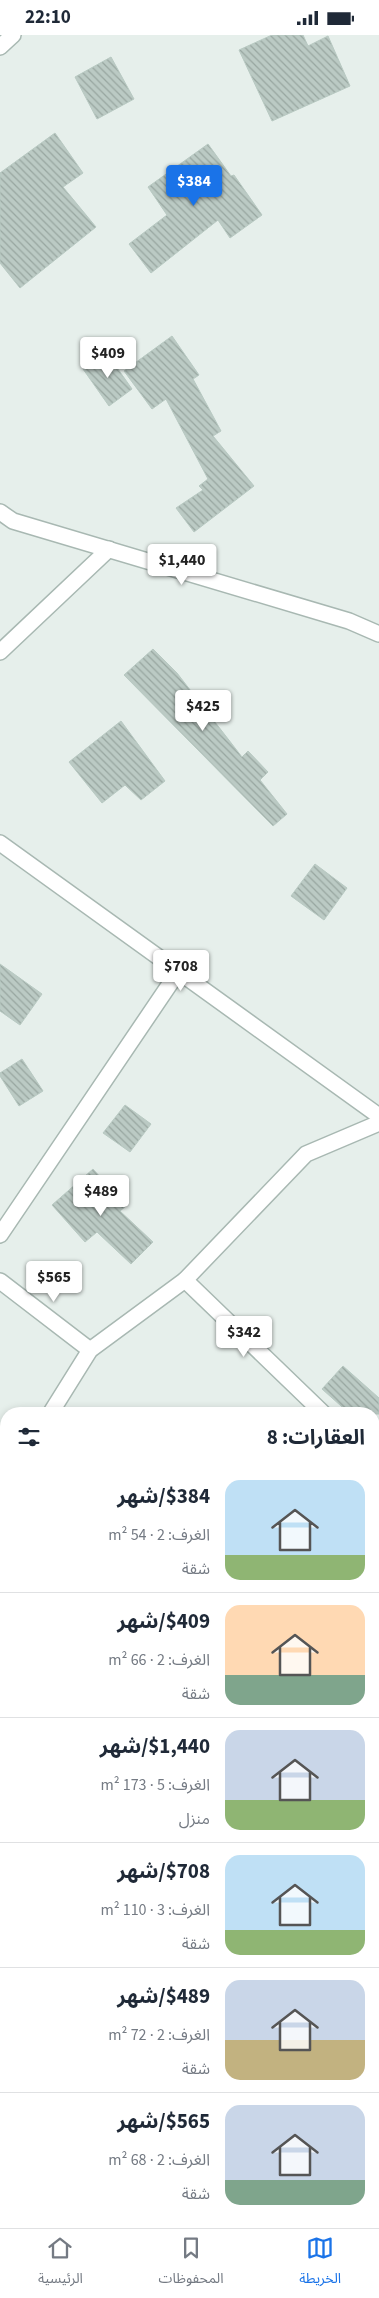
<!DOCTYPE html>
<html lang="ar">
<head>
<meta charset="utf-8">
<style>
	:root { --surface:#fff; --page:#f2f2f3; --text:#1f2937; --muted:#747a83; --line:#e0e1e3; --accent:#1a73e8 }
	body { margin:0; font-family:"Source Sans 3","Noto Sans Arabic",sans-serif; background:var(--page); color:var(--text); direction:rtl; height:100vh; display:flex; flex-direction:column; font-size:19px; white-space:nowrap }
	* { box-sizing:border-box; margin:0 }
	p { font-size:16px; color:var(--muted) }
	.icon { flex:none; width:28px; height:28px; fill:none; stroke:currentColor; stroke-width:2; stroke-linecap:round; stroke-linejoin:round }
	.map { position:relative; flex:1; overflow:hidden; direction:ltr }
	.sheet { position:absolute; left:0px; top:1372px; width:380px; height:821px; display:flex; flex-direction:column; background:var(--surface); border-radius:20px 20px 0 0; box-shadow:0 2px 8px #0003; direction:rtl }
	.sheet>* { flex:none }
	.price { position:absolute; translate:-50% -42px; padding:0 11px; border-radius:5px; background:#fff; color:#222; font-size:16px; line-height:32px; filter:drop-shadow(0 1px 2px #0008) }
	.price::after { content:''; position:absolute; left:50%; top:30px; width:15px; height:11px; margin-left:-8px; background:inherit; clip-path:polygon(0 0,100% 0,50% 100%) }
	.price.on { background:var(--accent); color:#fff }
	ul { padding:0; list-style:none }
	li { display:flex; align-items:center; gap:15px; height:125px; padding:0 15px }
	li+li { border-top:1px solid var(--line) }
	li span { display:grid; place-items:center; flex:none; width:140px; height:100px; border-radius:15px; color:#555 }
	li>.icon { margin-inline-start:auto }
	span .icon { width:60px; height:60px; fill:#fffc; stroke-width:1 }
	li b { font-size:21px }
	h2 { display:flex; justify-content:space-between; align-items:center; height:60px; padding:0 15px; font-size:21px }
	.status { display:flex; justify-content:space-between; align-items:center; height:35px; padding:0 25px; background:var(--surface); direction:ltr }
	.status svg { height:14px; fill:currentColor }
	.menu { display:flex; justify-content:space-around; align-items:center; height:70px; border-top:1px solid var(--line); background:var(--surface); font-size:14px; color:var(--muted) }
	.menu a { display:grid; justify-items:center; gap:2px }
	.menu .on { color:var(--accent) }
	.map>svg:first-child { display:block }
	.building { fill:url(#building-back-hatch); stroke:#b8c9c2 }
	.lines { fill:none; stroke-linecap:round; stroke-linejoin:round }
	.street-casing { stroke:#a8b8b2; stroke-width:18 }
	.street { stroke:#fff; stroke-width:15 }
</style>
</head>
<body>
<div class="status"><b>22:10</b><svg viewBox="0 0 49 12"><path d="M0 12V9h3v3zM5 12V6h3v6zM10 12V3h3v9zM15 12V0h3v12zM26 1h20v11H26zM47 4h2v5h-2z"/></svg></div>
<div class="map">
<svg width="379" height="2193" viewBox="0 0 379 2193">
	<defs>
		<pattern id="building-back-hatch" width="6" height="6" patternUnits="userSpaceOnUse" patternTransform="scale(1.25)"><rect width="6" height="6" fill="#bbcac4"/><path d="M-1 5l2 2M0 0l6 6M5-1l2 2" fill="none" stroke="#98a6a0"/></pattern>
	</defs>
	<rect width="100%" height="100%" fill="#e6efeb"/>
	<g class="building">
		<path d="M 272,0 L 303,0 L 308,11 L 328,1 L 350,51 L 272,86 L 239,15 Z"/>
		<path d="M 111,22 L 134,64 L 97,84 L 75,42 Z"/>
		<path d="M 55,98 L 83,138 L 63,152 L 96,192 L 20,253 L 0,228 L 0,138 Z"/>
		<path d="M 208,109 L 231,141 L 234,140 L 262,180 L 230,203 L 218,185 L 151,238 L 129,209 L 167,180 L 148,152 Z"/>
		<path d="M 172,301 L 199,340 L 193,344 L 221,396 L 213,401 L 254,451 L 194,497 L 176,473 L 203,455 L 199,451 L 208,444 L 166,364 L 152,374 L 124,336 Z"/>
		<path d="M 106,317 L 132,354 L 109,371 L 83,334 Z"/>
		<path d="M 153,614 L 177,638 L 242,722 L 248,716 L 268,737 L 260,745 L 287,779 L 273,791 L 124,640 Z"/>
		<path d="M 121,686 L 165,746 L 141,765 L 125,750 L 102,768 L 69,727 Z"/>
		<path d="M 315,829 L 347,853 L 324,885 L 291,861 Z"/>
		<path d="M 0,929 L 42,959 L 20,990 L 0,976 Z"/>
		<path d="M 22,1024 L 43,1056 L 19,1071 L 0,1041 L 0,1038 Z"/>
		<path d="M 125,1070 L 151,1089 L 130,1117 L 103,1098 Z"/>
		<path d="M 93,1134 L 126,1171 L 120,1176 L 153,1207 L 131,1229 L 97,1197 L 85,1207 L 52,1170 Z"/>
		<path d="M 343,1331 L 379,1363 L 379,1379 L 350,1379 L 322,1354 Z"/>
	</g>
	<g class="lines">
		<defs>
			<g id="street">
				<path d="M 0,12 L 13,0"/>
				<path d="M 0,477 L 13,486 L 349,586 L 379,599"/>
				<path d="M 0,617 L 109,514"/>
				<path d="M 0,808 L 379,1081"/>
				<path d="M 0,1200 L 178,937"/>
				<path d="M 185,1245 L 324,1379"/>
				<path d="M 0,1246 L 90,1315"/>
				<path d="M 50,1379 L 90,1315 L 185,1245 L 306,1119 L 379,1088"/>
				<path d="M 374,1427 L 379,1432"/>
				<path d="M 0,1457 L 6,1447"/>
				<path d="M 0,1734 L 6,1738"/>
				<path d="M 374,2010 L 379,2015"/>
			</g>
		</defs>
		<use href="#street" class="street-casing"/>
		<use href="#street" class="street"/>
	</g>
</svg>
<b class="price on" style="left:194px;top:172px">$384</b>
<b class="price" style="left:108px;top:344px">$409</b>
<b class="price" style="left:182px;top:551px">$1,440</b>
<b class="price" style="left:203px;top:697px">$425</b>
<b class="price" style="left:181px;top:957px">$708</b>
<b class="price" style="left:101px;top:1182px">$489</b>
<b class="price" style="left:54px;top:1268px">$565</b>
<b class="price" style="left:244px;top:1323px">$342</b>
<section class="sheet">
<h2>العقارات: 8<svg class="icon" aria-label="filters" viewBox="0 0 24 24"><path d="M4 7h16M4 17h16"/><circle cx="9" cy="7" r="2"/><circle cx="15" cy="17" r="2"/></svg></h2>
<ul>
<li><span style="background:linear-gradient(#bfe0f5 75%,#8fb573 0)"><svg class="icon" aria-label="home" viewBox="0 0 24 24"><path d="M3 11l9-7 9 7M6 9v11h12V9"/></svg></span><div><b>$384/شهر</b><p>الغرف: 2 · 54 m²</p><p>شقة</p></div></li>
<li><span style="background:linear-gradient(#ffd9b3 70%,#7fa58c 0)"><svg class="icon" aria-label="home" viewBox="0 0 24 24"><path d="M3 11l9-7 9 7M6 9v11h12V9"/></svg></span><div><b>$409/شهر</b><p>الغرف: 2 · 66 m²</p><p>شقة</p></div></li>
<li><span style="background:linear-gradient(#c9d6e8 70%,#8fb573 0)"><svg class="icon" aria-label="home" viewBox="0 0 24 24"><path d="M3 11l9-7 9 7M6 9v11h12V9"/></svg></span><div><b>$1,440/شهر</b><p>الغرف: 5 · 173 m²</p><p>منزل</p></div></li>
<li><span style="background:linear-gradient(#bfe0f5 75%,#8fb573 0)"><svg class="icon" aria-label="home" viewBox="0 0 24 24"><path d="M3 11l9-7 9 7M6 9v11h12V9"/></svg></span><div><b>$708/شهر</b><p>الغرف: 3 · 110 m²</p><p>شقة</p></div></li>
<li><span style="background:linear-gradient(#c9d6e8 60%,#c2b280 0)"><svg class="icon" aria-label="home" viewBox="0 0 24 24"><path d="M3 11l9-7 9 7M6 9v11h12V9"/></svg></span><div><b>$489/شهر</b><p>الغرف: 2 · 72 m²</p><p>شقة</p></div></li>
<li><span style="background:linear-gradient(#c9d6e8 75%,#7fa58c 0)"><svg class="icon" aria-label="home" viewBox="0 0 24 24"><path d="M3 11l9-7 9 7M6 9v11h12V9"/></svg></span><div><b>$565/شهر</b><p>الغرف: 2 · 68 m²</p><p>شقة</p></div></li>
</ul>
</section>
</div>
<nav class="menu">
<a class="on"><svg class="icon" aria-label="map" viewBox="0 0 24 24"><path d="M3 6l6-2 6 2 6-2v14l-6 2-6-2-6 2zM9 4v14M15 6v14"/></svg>الخريطة</a>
<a><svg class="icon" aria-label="saved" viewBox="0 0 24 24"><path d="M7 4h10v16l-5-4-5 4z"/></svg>المحفوظات</a>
<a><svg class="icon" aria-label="home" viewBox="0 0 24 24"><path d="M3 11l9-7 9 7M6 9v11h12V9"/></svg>الرئيسية</a>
</nav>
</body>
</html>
